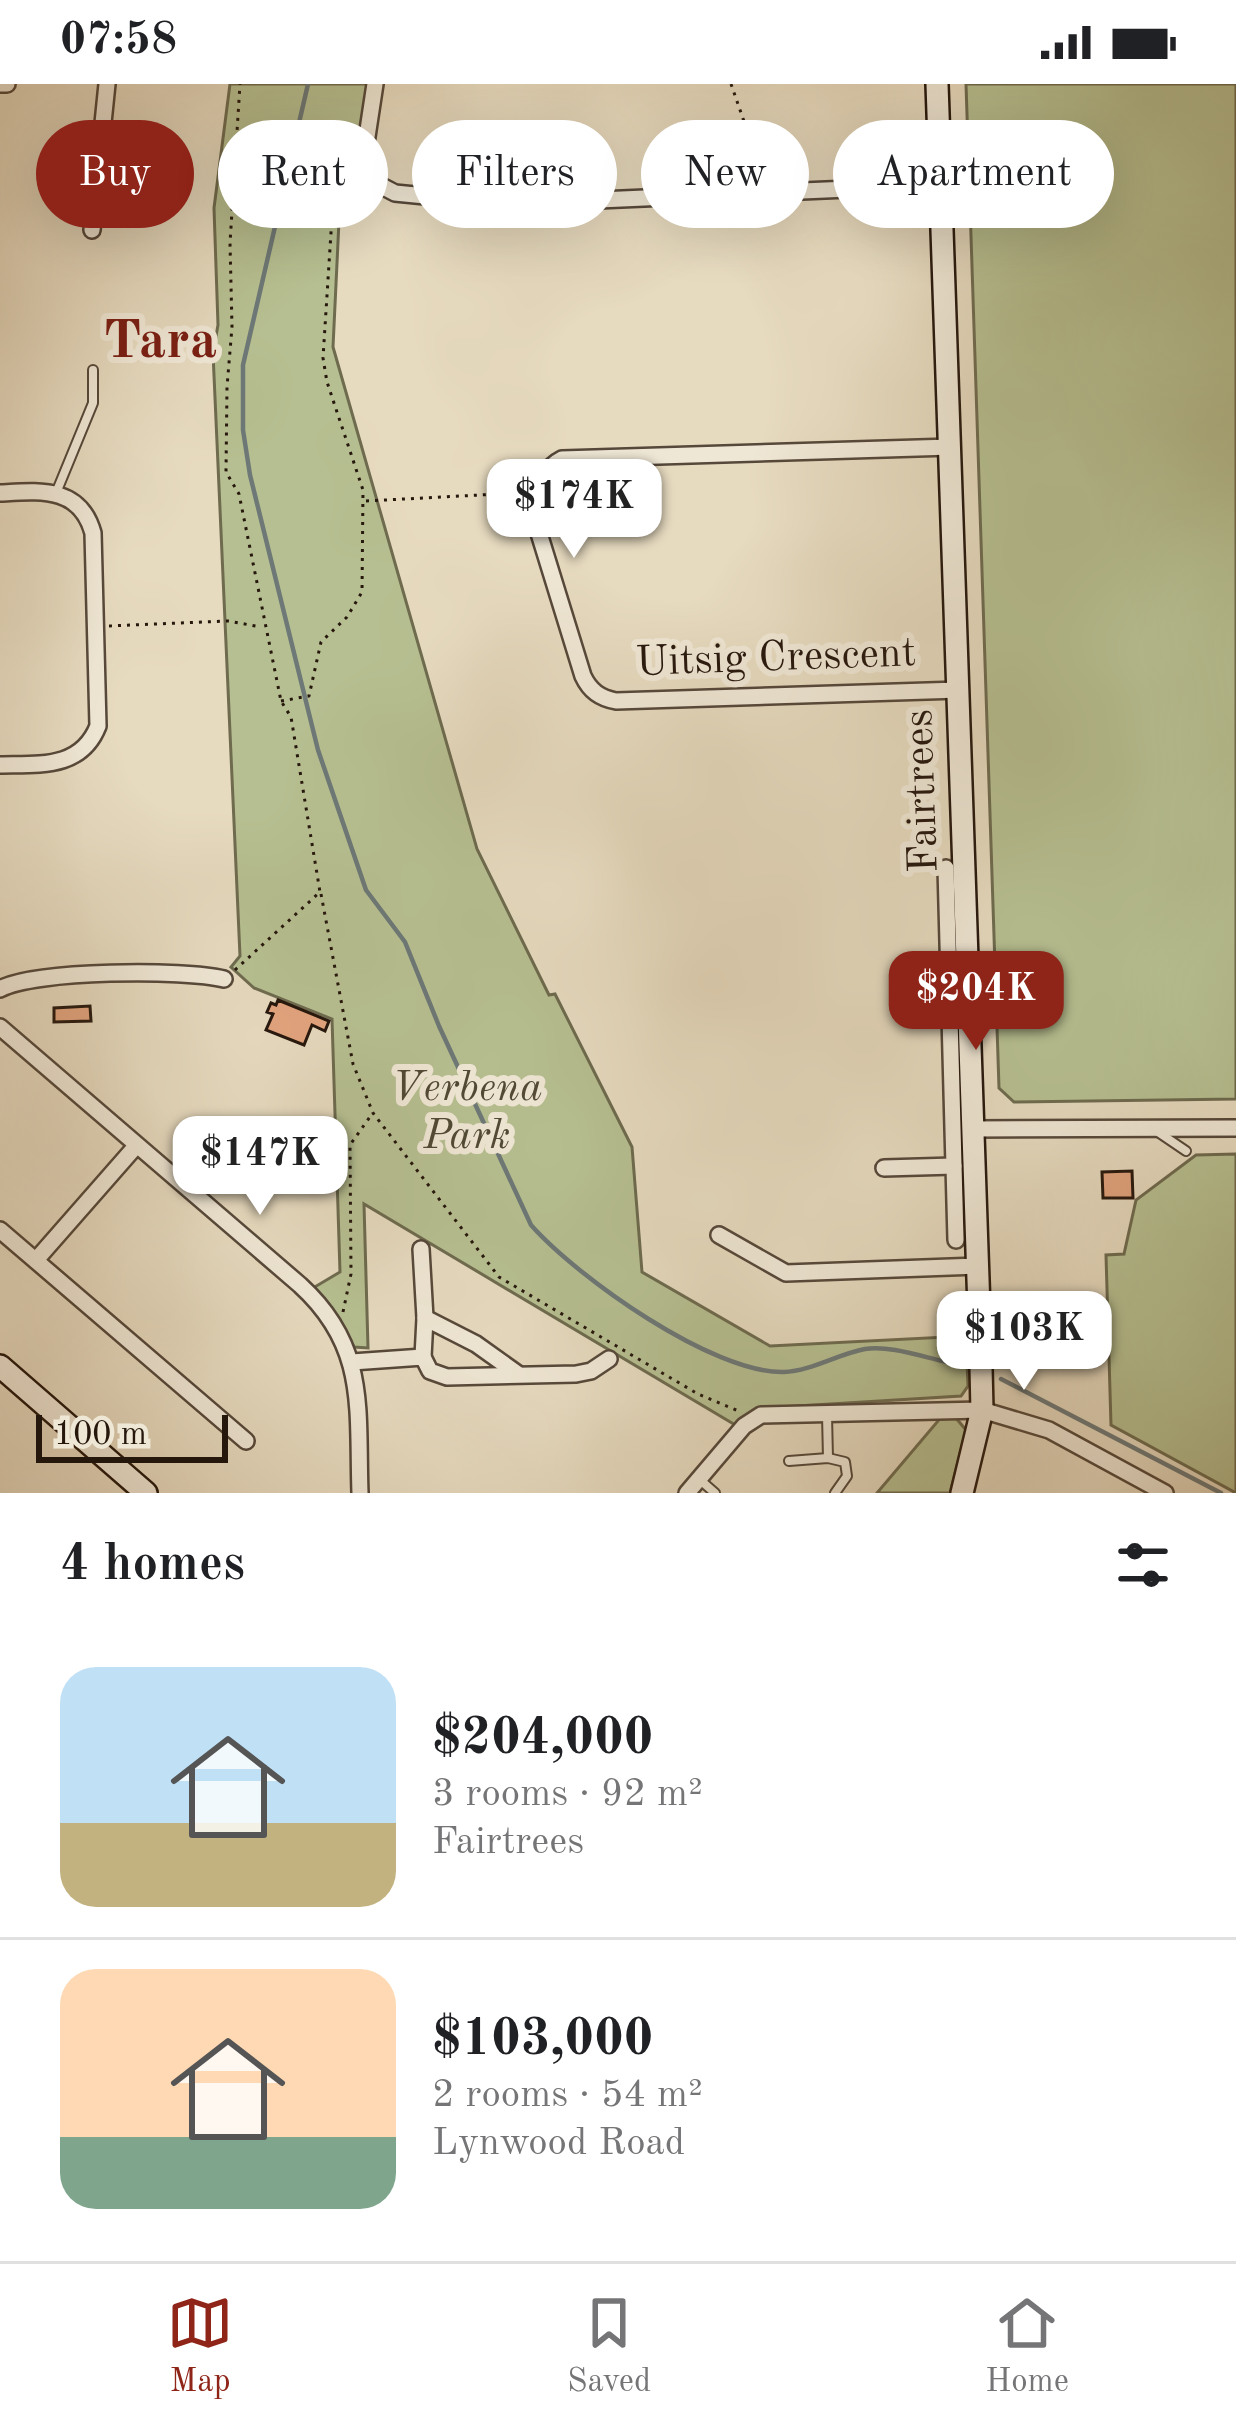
<!DOCTYPE html>
<html lang="en">
<head>
<meta charset="utf-8">
<style>
	:root { --surface:#fff; --page:#f2f2f2; --text:#202124; --muted:#757577; --line:#e0e0e0; --accent:#8f2418 }
	body { margin:0; font-family:"Old Standard TT",serif; background:var(--page); color:var(--text); height:100vh; display:flex; flex-direction:column; font-size:45px; white-space:nowrap }
	* { box-sizing:border-box; margin:0 }
	p { font-size:39px; color:var(--muted) }
	.icon { flex:none; width:66px; height:66px; fill:none; stroke:currentColor; stroke-width:2; stroke-linecap:round; stroke-linejoin:round }
	.map { position:relative; height:1409px; overflow:hidden }
	.side { display:flex; flex-direction:column; background:var(--surface); flex:1 }
	.side>* { flex:none }
	.top-card { position:absolute; left:36px; top:36px; width:1164px; height:108px; display:flex; gap:24px }
	.scale { position:absolute; left:36px; bottom:30px; width:192px; box-sizing:border-box; padding-left:12px; border:6px solid #26170d; border-top:0; font-size:33px; line-height:42px; white-space:nowrap; color:#26170d; -webkit-text-stroke:9px #efe7d5; paint-order:stroke }
	.price { position:absolute; translate:-50% -102px; padding:0 27px; border-radius:24px; background:#fff; color:#222; font-size:39px; line-height:78px; filter:drop-shadow(0 3px 6px #0008) }
	.price::after { content:''; position:absolute; left:50%; top:72px; width:36px; height:27px; margin-left:-18px; background:inherit; clip-path:polygon(0 0,100% 0,50% 100%) }
	.price.on { background:var(--accent); color:#fff }
	ul { padding:0; list-style:none }
	li { display:flex; align-items:center; gap:36px; height:300px; padding:0 60px }
	li+li { border-top:3px solid var(--line) }
	li span { display:grid; place-items:center; flex:none; width:336px; height:240px; border-radius:36px; color:#555 }
	li>.icon { margin-inline-start:auto }
	span .icon { width:144px; height:144px; fill:#fffc; stroke-width:1 }
	li b { font-size:51px }
	h2 { display:flex; justify-content:space-between; align-items:center; height:144px; padding:0 60px; font-size:51px }
	.chip { padding:0 42px; border-radius:54px; background:var(--surface); box-shadow:0 12px 48px #0002; font-size:42px; line-height:108px }
	.chip.on { background:var(--accent); color:#fff }
	.status { display:flex; justify-content:space-between; align-items:center; height:84px; padding:0 60px; background:var(--surface); direction:ltr }
	.status svg { height:33px; fill:currentColor }
	.dock { display:flex; justify-content:space-around; align-items:center; height:168px; border-top:3px solid var(--line); background:var(--surface); font-size:33px; color:var(--muted) }
	.dock a { display:grid; justify-items:center; gap:6px }
	.dock .on { color:var(--accent) }
	.map>svg:first-child { display:block }
	.green { fill:#b6bf91; stroke:#6e6b4f; stroke-width:3 }
	.lines { fill:none; stroke-linecap:round; stroke-linejoin:round }
	.stream { stroke:#6d7877; stroke-width:4.5 }
	.building { fill:#e2a47e; stroke:#26170d; stroke-width:3 }
	.service-casing { stroke:#56483a; stroke-width:12 }
	.minor-casing { stroke:#56483a; stroke-width:20 }
	.secondary-casing { stroke:#26170d; stroke-width:26 }
	.path { stroke:#26170d; stroke-width:3; stroke-dasharray:3 6; stroke-linecap:butt }
	.service { stroke:#efe7d5; stroke-width:8 }
	.minor { stroke:#efe7d5; stroke-width:15 }
	.secondary { stroke:#efe7d5; stroke-width:21 }
	.labels { text-anchor:middle; dominant-baseline:central; stroke-width:12; stroke-linejoin:round; paint-order:stroke }
	.street-label { font-size:42px; fill:#26170d; stroke:#efe7d5 }
	.park-label { font-size:42px; font-style:italic; fill:#514935; stroke:#efe7d5 }
	.district-label { font-size:54px; font-weight:bold; fill:#7a1f14; stroke:#efe7d5 }
</style>
</head>
<body>
<div class="status"><b>07:58</b><svg viewBox="0 0 49 12"><path d="M0 12V9h3v3zM5 12V6h3v6zM10 12V3h3v9zM15 12V0h3v12zM26 1h20v11H26zM47 4h2v5h-2z"/></svg></div>
<div class="map">
<svg width="1236" height="1409" viewBox="0 0 1236 1409">
	<rect width="100%" height="100%" fill="#e6dabf"/>
	<filter id="stains"><feTurbulence type="fractalNoise" baseFrequency=".00167" numOctaves="4"/><feColorMatrix values="0 0 0 0 .2 0 0 0 0 .09 0 0 0 0 .02 0 0 0 .5 -.17"/></filter>
	<radialGradient id="worn" r=".72"><stop offset=".6" stop-color="#630" stop-opacity="0"/><stop offset="1" stop-color="#630" stop-opacity=".3"/></radialGradient>
	<g class="green">
		<path d="M 230,0 L 369,0 L 356,77 L 340,116 L 333,263 L 477,765 L 549,911 L 555,910 L 632,1063 L 642,1188 L 770,1262 L 966,1252 L 968,1302 L 961,1312 L 765,1324 L 737,1342 L 364,1120 L 368,1264 L 354,1263 L 337,1231 L 313,1204 L 340,1188 L 332,935 L 254,904 L 231,883 L 240,872 L 213,269 L 218,241 L 214,124 Z"/>
		<path d="M 966,0 L 1236,0 L 1236,1015 L 1014,1018 L 999,1004 Z"/>
		<path d="M 1236,1070 L 1236,1409 L 1111,1341 L 1106,1171 L 1124,1170 L 1136,1116 L 1196,1071 Z"/>
		<path d="M 943,1331 L 955,1333 L 966,1346 L 950,1409 L 877,1409 Z"/>
	</g>
	<g class="lines">
		<g class="stream">
			<path d="M 308,0 L 243,281 L 243,346 L 250,391 L 318,666 L 366,806 L 405,858 L 439,942 L 531,1141 C 577,1193 713,1290 784,1288 C 811,1287 838,1270 865,1265 C 889,1261 923,1273 947,1278"/>
			<path d="M 1001,1295 L 1221,1409"/>
		</g>
	</g>
	<g class="building">
		<path d="M 278,916 L 329,937 L 325,947 L 312,941 L 304,961 L 266,946 L 273,930 L 267,928 L 271,919 L 276,921 Z"/>
		<path d="M 90,922 L 91,937 L 54,938 L 54,924 Z"/>
		<path d="M 1132,1087 L 1133,1114 L 1103,1114 L 1102,1088 Z"/>
	</g>
	<g class="lines">
		<defs>
			<g id="service">
				<path d="M 56,409 L 93,319 L 93,286"/>
				<path d="M 1158,1048 L 1186,1067"/>
				<path d="M 827,1331 L 828,1374"/>
				<path d="M 789,1377 L 828,1374 L 845,1378 L 847,1392 L 835,1409"/>
				<path d="M 699,1395 L 715,1409"/>
			</g>
			<g id="minor">
				<path d="M 0,0 L 7,0"/>
				<path d="M 375,0 L 363,79 L 372,97 L 395,109 L 506,120 L 941,101"/>
				<path d="M 92,146 L 107,0"/>
				<path d="M 951,363 L 562,375 C 548,382 532,404 530,420 L 583,592 C 590,607 600,614 616,617 L 959,606"/>
				<path d="M 0,409 C 40,407 80,402 93,449 L 98,642 C 81,685 40,680 0,681"/>
				<path d="M 946,784 L 956,1156"/>
				<path d="M 0,905 C 34,886 185,885 224,895"/>
				<path d="M 0,943 L 300,1201 C 368,1263 357,1325 360,1409"/>
				<path d="M 974,1045 L 1236,1044"/>
				<path d="M 884,1084 L 954,1082"/>
				<path d="M 0,1146 L 246,1357"/>
				<path d="M 719,1151 L 786,1189 L 978,1182"/>
				<path d="M 421,1165 L 425,1234"/>
				<path d="M 36,1176 L 136,1062"/>
				<path d="M 423,1273 L 425,1234 L 476,1260 L 518,1290"/>
				<path d="M 352,1278 L 423,1273 L 430,1287 L 447,1293 L 576,1290 L 591,1287 L 609,1275"/>
				<path d="M 687,1409 L 744,1342 L 761,1331 L 982,1326 L 1049,1346 L 1165,1409"/>
			</g>
			<g id="secondary">
				<path d="M 937,0 L 981,1283 L 982,1326 L 962,1409"/>
				<path d="M 0,1282 L 146,1409"/>
			</g>
		</defs>
		<use href="#service" class="service-casing"/>
		<use href="#minor" class="minor-casing"/>
		<use href="#secondary" class="secondary-casing"/>
		<g class="path">
			<path d="M 731,0 L 748,49 L 774,95"/>
			<path d="M 366,417 L 518,409"/>
			<path d="M 109,542 L 228,537 L 261,543"/>
			<path d="M 281,617 L 309,612 L 321,558 L 347,533 L 362,508 L 363,406 L 327,298 L 323,274 L 332,133 L 350,85"/>
			<path d="M 321,810 L 353,980 L 373,1029 L 499,1193 L 698,1310 L 741,1328"/>
			<path d="M 235,886 L 320,808 L 291,633 L 281,617 L 239,410 L 226,388 L 227,303 L 232,243 L 230,159 L 240,0"/>
			<path d="M 343,1228 L 351,1190 L 350,1061 L 372,1030"/>
		</g>
		<use href="#service" class="service"/>
		<use href="#minor" class="minor"/>
		<use href="#secondary" class="secondary"/>
	</g>
	<g class="labels">
		<g class="street-label">
			<text transform="translate(776 575) rotate(-2)">Uitsig Crescent</text>
			<text transform="translate(923 707) rotate(-92)">Fairtrees</text>
		</g>
		<g class="park-label">
			<text x="467" y="1005">Verbena<tspan x="467" dy="48">Park</tspan></text>
		</g>
		<g class="district-label">
			<text x="160" y="259">Tara</text>
		</g>
	</g>
	<rect width="100%" height="100%" filter="url(#stains)"/>
	<rect width="100%" height="100%" fill="url(#worn)"/>
</svg>
<div class="scale">100 m</div>
<b class="price" style="left:574px;top:477px">$174K</b>
<b class="price on" style="left:976px;top:969px">$204K</b>
<b class="price" style="left:260px;top:1134px">$147K</b>
<b class="price" style="left:1024px;top:1309px">$103K</b>
<div class="top-card">
<a class="chip on">Buy</a>
<a class="chip">Rent</a>
<a class="chip">Filters</a>
<a class="chip">New</a>
<a class="chip">Apartment</a>
</div>
</div>
<section class="side">
<h2>4 homes<svg class="icon" aria-label="filters" viewBox="0 0 24 24"><path d="M4 7h16M4 17h16"/><circle cx="9" cy="7" r="2"/><circle cx="15" cy="17" r="2"/></svg></h2>
<ul>
<li><span style="background:linear-gradient(#bfe0f5 65%,#c2b280 0)"><svg class="icon" aria-label="home" viewBox="0 0 24 24"><path d="M3 11l9-7 9 7M6 9v11h12V9"/></svg></span><div><b>$204,000</b><p>3 rooms · 92 m²</p><p>Fairtrees</p></div></li>
<li><span style="background:linear-gradient(#ffd9b3 70%,#7fa58c 0)"><svg class="icon" aria-label="home" viewBox="0 0 24 24"><path d="M3 11l9-7 9 7M6 9v11h12V9"/></svg></span><div><b>$103,000</b><p>2 rooms · 54 m²</p><p>Lynwood Road</p></div></li>
</ul>
</section>
<nav class="dock">
<a class="on"><svg class="icon" aria-label="map" viewBox="0 0 24 24"><path d="M3 6l6-2 6 2 6-2v14l-6 2-6-2-6 2zM9 4v14M15 6v14"/></svg>Map</a>
<a><svg class="icon" aria-label="saved" viewBox="0 0 24 24"><path d="M7 4h10v16l-5-4-5 4z"/></svg>Saved</a>
<a><svg class="icon" aria-label="home" viewBox="0 0 24 24"><path d="M3 11l9-7 9 7M6 9v11h12V9"/></svg>Home</a>
</nav>
</body>
</html>
